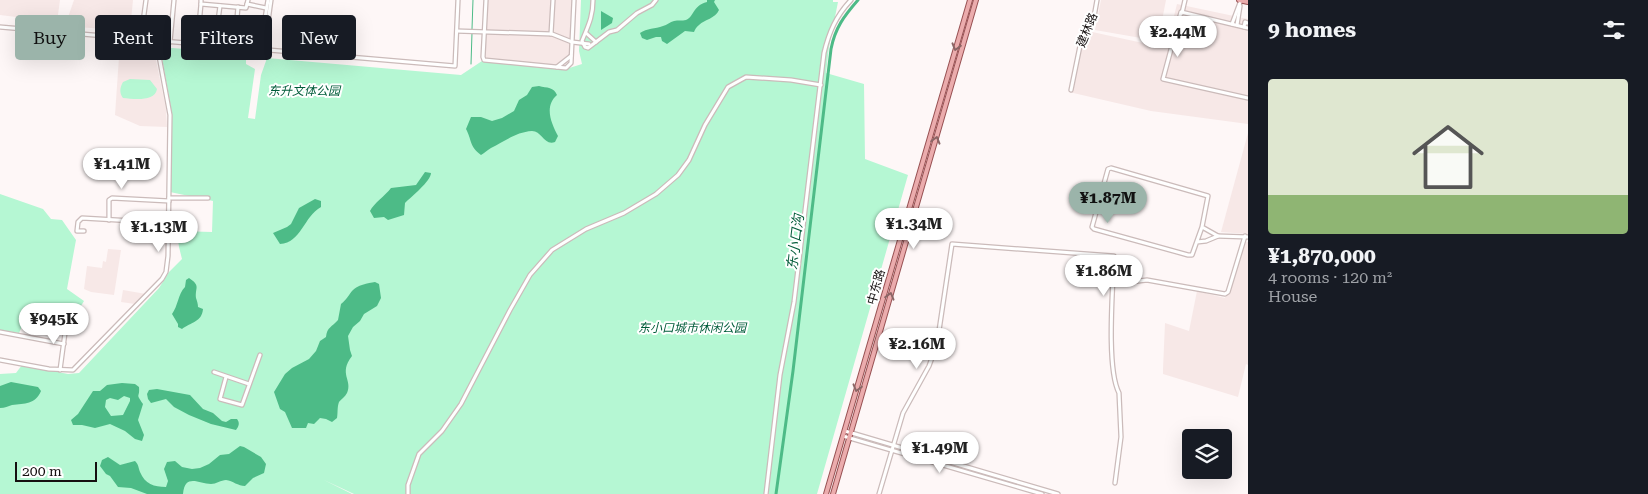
<!DOCTYPE html>
<html lang="en">
<head>
<meta charset="utf-8">
<style>
	:root { --surface:#171b24; --page:#20242c; --text:#f1f3f6; --muted:#9ea1a6; --accent:#9bb4aa }
	body { margin:0; font-family:"Roboto Serif","Noto Sans SC",serif; background:var(--page); color:var(--text); height:100vh; display:flex; flex-direction:column; font-size:19px; white-space:nowrap }
	* { box-sizing:border-box; margin:0 }
	p { font-size:16px; color:var(--muted) }
	.icon { flex:none; width:28px; height:28px; fill:none; stroke:currentColor; stroke-width:2; stroke-linecap:round; stroke-linejoin:round }
	.map { position:relative; flex:1; overflow:hidden }
	.details { display:flex; flex-direction:column; background:var(--surface); width:400px }
	.details>* { flex:none }
	.guide { position:absolute; left:15px; top:15px; width:475px; height:45px; display:flex; gap:10px }
	.fabs { position:absolute; left:1182px; top:429px; display:grid; gap:10px }
	.fabs a { display:grid; place-items:center; width:50px; height:50px; border-radius:5px; background:var(--surface); box-shadow:0 5px 20px #0002; font-size:25px }
	.scale { position:absolute; left:15px; bottom:12px; width:82px; box-sizing:border-box; padding-left:5px; border:2px solid #151010; border-top:0; font-size:14px; line-height:18px; white-space:nowrap; color:#151010; -webkit-text-stroke:4px #fff; paint-order:stroke }
	.price { position:absolute; translate:-50% -42px; padding:0 11px; border-radius:18px; background:#fff; color:#222; font-size:16px; line-height:32px; filter:drop-shadow(0 1px 2px #0008) }
	.price::after { content:''; position:absolute; left:50%; top:30px; width:15px; height:11px; margin-left:-8px; background:inherit; clip-path:polygon(0 0,100% 0,50% 100%) }
	.price.selected { background:var(--accent); color:#111 }
	ul { padding:0; list-style:none }
	li { display:grid; align-content:center; gap:10px; height:265px; padding:0 20px }
	li span { display:grid; place-items:center; height:155px; border-radius:5px; color:#555 }
	li>.icon { margin-inline-start:auto }
	span .icon { width:90px; height:90px; fill:#fffc; stroke-width:1 }
	li b { font-size:21px }
	h2 { display:flex; justify-content:space-between; align-items:center; height:60px; padding:0 20px; font-size:21px }
	.tag { padding:0 18px; border-radius:5px; background:var(--surface); box-shadow:0 5px 20px #0002; font-size:18px; line-height:45px }
	.tag.selected { background:var(--accent); color:#111 }
	main { display:flex; flex:1; min-height:0 }
	.map>svg:first-child { display:block }
	.built { fill:#f7e8e7 }
	.green { fill:#b5f7d3 }
	.water { fill:#4dbb87; fill-rule:evenodd }
	.lines { fill:none; stroke-linecap:round; stroke-linejoin:round }
	.stream { stroke:#4dbb87; stroke-width:1 }
	.canal { stroke:#4dbb87; stroke-width:3 }
	.minor-casing { stroke:#cbbbba; stroke-width:5.5 }
	.major-casing { stroke:#985153; stroke-width:6 }
	.minor { stroke:#fff; stroke-width:3 }
	.major { stroke:#ebacad; stroke-width:4 }
	.oneway { stroke:#8b6666 }
	.labels { text-anchor:middle; dominant-baseline:central; stroke-width:4; stroke-linejoin:round; paint-order:stroke }
	.street-label { font-size:12px; fill:#151010; stroke:#fff }
	.park-label { font-size:12px; font-style:italic; fill:#005c3a; stroke:#fff }
	.water-label { font-size:14px; font-style:italic; fill:#075f3d; stroke:#fff }
</style>
</head>
<body>
<main>
<div class="map">
<svg width="1248" height="494" viewBox="0 0 1248 494">
	<rect width="100%" height="100%" fill="#fef7f7"/>
	<g class="built">
		<path d="M 0,0 L 60,0 L 57,22 L 0,15 Z"/>
		<path d="M 74,0 L 133,0 L 130,31 L 65,26 Z"/>
		<path d="M 487,0 L 572,0 L 569,56 L 558,65 L 487,60 L 485,57 Z"/>
		<path d="M 1101,0 L 1166,0 L 1158,41 L 1095,30 Z"/>
		<path d="M 1177,4 L 1248,19 L 1248,124 L 1151,111 L 1069,92 L 1083,30 L 1166,48 Z"/>
		<path d="M 119,57 L 156,60 L 166,109 L 167,127 L 140,126 L 115,115 Z"/>
		<path d="M 1248,133 L 1248,234 L 1221,232 Z"/>
		<path d="M 1242,242 L 1248,242 L 1248,365 L 1246,364 L 1238,397 L 1163,374 L 1163,369 L 1165,323 L 1189,331 L 1197,291 L 1225,298 Z"/>
		<path d="M 108,249 L 121,250 L 114,295 L 91,292 L 84,289 L 87,266 L 102,268 L 103,261 L 106,262 Z"/>
		<path d="M 123,290 L 146,294 L 135,304 L 121,302 Z"/>
	</g>
	<g class="green">
		<path d="M 581,0 L 833,0 L 833,2 L 838,2 L 829,47 L 826,73 L 864,84 L 865,159 L 908,175 L 817,494 L 354,494 L 324,480 L 352,494 L 0,494 L 0,374 L 16,373 L 22,365 L 68,374 L 79,373 L 159,288 L 169,272 L 182,259 L 179,247 L 177,231 L 212,232 L 213,201 L 170,192 L 172,114 L 160,47 L 246,54 L 246,64 L 255,69 L 248,118 L 255,119 L 261,75 L 267,58 L 461,75 L 482,61 L 563,70 L 582,64 L 579,51 Z"/>
		<path d="M 130,79 L 150,80 L 157,89 C 155,102 134,99 123,98 C 119,93 120,87 123,82 Z"/>
		<path d="M 0,194 L 43,209 L 51,219 L 62,220 L 76,240 L 67,289 L 84,301 L 73,319 L 30,310 L 25,324 L 23,324 L 19,333 L 0,330 Z"/>
	</g>
	<g class="water">
		<path d="M 707,0 L 715,0 L 714,2 L 719,10 C 715,19 705,19 699,25 C 696,27 695,30 694,32 L 685,31 L 667,44 L 662,41 L 661,37 L 656,37 L 647,40 L 642,38 L 640,33 C 647,28 655,29 663,26 C 667,25 670,22 674,21 C 678,20 682,21 686,20 C 695,16 692,6 707,2 Z"/>
		<path d="M 601,11 L 613,18 L 612,23 L 601,30 Z"/>
		<path d="M 539,86 C 547,88 554,87 557,95 C 544,106 551,123 558,136 L 555,142 C 544,146 542,131 532,131 C 516,132 505,141 491,148 C 487,150 485,153 481,155 C 469,146 472,140 466,129 L 471,117 L 481,117 L 492,121 L 502,118 L 514,111 L 519,100 L 527,95 L 532,87 Z"/>
		<path d="M 425,172 L 431,173 C 431,181 411,197 405,203 L 404,215 L 388,220 L 384,217 L 374,218 L 370,211 C 374,203 385,196 391,188 L 416,185 Z"/>
		<path d="M 315,199 L 321,201 L 321,207 C 304,216 301,243 280,244 L 273,233 L 287,227 L 291,224 L 299,208 Z"/>
		<path d="M 189,278 C 201,286 195,287 196,298 C 197,301 198,304 198,307 L 203,309 C 202,322 191,322 182,329 L 178,327 L 178,324 L 172,314 C 178,306 178,294 185,287 L 186,280 Z"/>
		<path d="M 375,282 L 379,284 L 381,298 L 377,306 L 364,314 L 360,321 L 353,327 L 348,336 L 350,350 L 352,356 C 338,374 353,380 347,393 C 345,397 341,399 339,402 C 337,407 338,413 337,418 L 332,422 L 326,419 L 320,418 L 314,424 L 308,423 L 306,428 L 292,428 L 285,412 L 280,409 L 274,392 L 285,374 L 292,368 L 309,359 L 316,351 L 320,341 L 326,337 C 327,327 332,327 338,320 L 341,304 C 347,299 348,296 352,291 C 357,285 368,283 375,282 Z"/>
		<path d="M 11,382 L 38,387 L 41,391 C 35,405 25,403 12,405 C 8,406 5,408 0,408 L 0,386 Z"/>
		<path d="M 122,383 L 135,384 L 139,387 C 140,399 135,392 143,404 L 138,420 L 144,435 L 142,441 L 135,439 L 125,431 L 110,424 L 95,428 L 82,425 L 73,425 L 71,420 L 78,414 L 93,391 L 100,391 L 107,385 ZM 124,396 L 130,398 L 130,401 L 123,415 L 111,416 L 105,407 L 106,400 L 110,398 L 118,400 Z"/>
		<path d="M 157,389 L 190,395 L 203,409 L 213,413 L 222,421 L 226,422 L 231,419 L 237,419 C 240,423 239,426 236,430 L 211,424 L 189,415 L 174,407 L 166,399 L 151,403 L 148,399 L 147,394 L 149,390 Z"/>
		<path d="M 240,446 L 244,447 L 261,457 L 266,464 L 264,473 L 253,478 L 245,486 C 238,486 233,481 226,480 C 221,480 216,484 211,484 C 199,484 185,473 183,494 L 147,494 L 131,488 L 118,487 L 110,476 L 106,474 L 100,466 L 102,460 L 108,457 L 120,465 L 135,461 C 139,465 138,467 140,472 C 145,484 154,487 166,487 L 168,481 L 164,469 L 167,462 L 175,461 L 182,467 L 192,469 L 200,468 L 209,464 L 220,455 L 229,454 Z"/>
	</g>
	<g class="lines">
		<g class="stream">
			<path d="M 472,29 L 473,0"/>
			<path d="M 471,64 L 472,33"/>
		</g>
		<path class="canal" d="M 776,494 L 793,371 L 831,49 C 835,28 844,16 858,0"/>
		<defs>
			<g id="minor">
				<path d="M 201,0 L 201,4 L 246,8 L 248,0"/>
				<path d="M 486,0 L 483,57 L 484,60 L 566,68 L 571,63 L 574,0"/>
				<path d="M 593,0 C 593,17 588,26 582,41 L 585,47 L 588,48 L 609,32 L 617,30 L 637,13 L 652,5 L 656,0"/>
				<path d="M 247,4 L 266,8"/>
				<path d="M 1182,13 L 1185,0"/>
				<path d="M 143,22 L 146,0"/>
				<path d="M 1232,24 L 1241,0"/>
				<path d="M 199,25 L 201,4"/>
				<path d="M 1237,25 L 1240,6"/>
				<path d="M 0,27 L 455,66 L 458,0"/>
				<path d="M 1244,27 L 1245,22 L 1248,23"/>
				<path d="M 217,28 L 220,6"/>
				<path d="M 1248,28 L 1181,12 L 1163,79 L 1248,98"/>
				<path d="M 236,29 L 238,7"/>
				<path d="M 457,31 L 552,34 L 572,42 L 589,44"/>
				<path d="M 586,33 L 596,42"/>
				<path d="M 551,34 L 553,0"/>
				<path d="M 130,38 L 131,28"/>
				<path d="M 170,42 L 174,0"/>
				<path d="M 260,49 L 268,0"/>
				<path d="M 264,50 L 271,0"/>
				<path d="M 557,67 L 571,56"/>
				<path d="M 1071,90 L 1081,41 L 1094,17 L 1097,0"/>
				<path d="M 169,198 L 208,198"/>
				<path d="M 109,220 L 109,200 L 112,198 L 169,201"/>
				<path d="M 84,231 L 77,231 L 78,222 L 82,218 L 169,223"/>
				<path d="M 1218,236 L 1248,237"/>
				<path d="M 1197,242 L 1206,241 L 1218,236 L 1202,227 L 1192,255 L 1188,255 L 1094,229 L 1092,227 L 1108,169 L 1111,168 L 1208,196 L 1202,227"/>
				<path d="M 1113,284 L 1147,280 L 1225,294 L 1228,292 L 1245,236"/>
				<path d="M 43,324 L 65,333 L 60,370"/>
				<path d="M 0,332 L 64,344"/>
				<path d="M 0,360 L 49,369 L 73,370 L 162,279 L 166,272 L 168,256 L 170,115 L 156,40"/>
				<path d="M 214,372 L 249,384"/>
				<path d="M 226,377 L 220,399 L 242,405 L 260,355"/>
				<path d="M 845,431 L 1058,494"/>
				<path d="M 843,436 L 1042,494"/>
				<path d="M 408,494 L 408,485 L 419,454 L 442,431 L 461,404 L 510,310 L 530,275 L 552,250 L 586,229 L 624,213 L 656,194 L 678,175 L 689,160 L 705,125 L 728,87 L 746,77 L 791,80 L 821,85"/>
				<path d="M 766,494 L 780,375 L 794,302 L 824,53 C 829,32 836,16 851,0"/>
				<path d="M 879,494 L 903,413 L 929,366 L 937,344 L 952,244 L 1114,256 C 1113,287 1106,368 1119,393 L 1121,437 L 1115,483"/>
			</g>
			<g id="major">
				<path d="M 1239,0 L 1248,2"/>
				<path d="M 826,494 L 970,0"/>
				<path d="M 833,494 L 976,0"/>
			</g>
		</defs>
		<use href="#minor" class="minor-casing"/>
		<use href="#major" class="major-casing"/>
		<use href="#minor" class="minor"/>
		<use href="#major" class="major"/>
	</g>
	<defs><path id="oneway-chevron" d="M-2-3.5L2.5 0L-2 3.5" fill="none" stroke-width="1.6" stroke-linecap="round" stroke-linejoin="round" transform="scale(1.25)"/></defs>
	<g class="oneway">
		<use href="#oneway-chevron" transform="translate(956 47) rotate(106)"/>
		<use href="#oneway-chevron" transform="translate(936 140) rotate(-74)"/>
		<use href="#oneway-chevron" transform="translate(890 296) rotate(-74)"/>
		<use href="#oneway-chevron" transform="translate(857 388) rotate(106)"/>
	</g>
	<g class="labels">
		<g class="street-label">
			<text transform="translate(1087 30) rotate(-68)">建林路</text>
			<text transform="translate(876 287) rotate(-74)">中东路</text>
		</g>
		<g class="park-label">
			<text x="304" y="91">东升文体公园</text>
			<text x="692" y="328">东小口城市休闲公园</text>
		</g>
		<g class="water-label">
			<text transform="translate(795 242) rotate(-83)">东小口沟</text>
		</g>
	</g>
</svg>
<div class="fabs">
<a><svg class="icon" aria-label="layers" viewBox="0 0 24 24"><path d="M12 4l9 5-9 5-9-5zM3 14l9 5 9-5"/></svg></a>
</div>
<div class="scale">200 m</div>
<b class="price" style="left:1178px;top:58px">¥2.44M</b>
<b class="price" style="left:122px;top:190px">¥1.41M</b>
<b class="price selected" style="left:1108px;top:224px">¥1.87M</b>
<b class="price" style="left:914px;top:250px">¥1.34M</b>
<b class="price" style="left:159px;top:253px">¥1.13M</b>
<b class="price" style="left:1104px;top:297px">¥1.86M</b>
<b class="price" style="left:54px;top:345px">¥945K</b>
<b class="price" style="left:917px;top:370px">¥2.16M</b>
<b class="price" style="left:940px;top:474px">¥1.49M</b>
<div class="guide">
<a class="tag selected">Buy</a>
<a class="tag">Rent</a>
<a class="tag">Filters</a>
<a class="tag">New</a>
</div>
</div>
<section class="details">
<h2>9 homes<svg class="icon" aria-label="filters" viewBox="0 0 24 24"><path d="M4 7h16M4 17h16"/><circle cx="9" cy="7" r="2"/><circle cx="15" cy="17" r="2"/></svg></h2>
<ul>
<li><span style="background:linear-gradient(#dfe7d0 75%,#8fb573 0)"><svg class="icon" aria-label="home" viewBox="0 0 24 24"><path d="M3 11l9-7 9 7M6 9v11h12V9"/></svg></span><div><b>¥1,870,000</b><p>4 rooms · 120 m²</p><p>House</p></div></li>
</ul>
</section>
</main>
</body>
</html>
